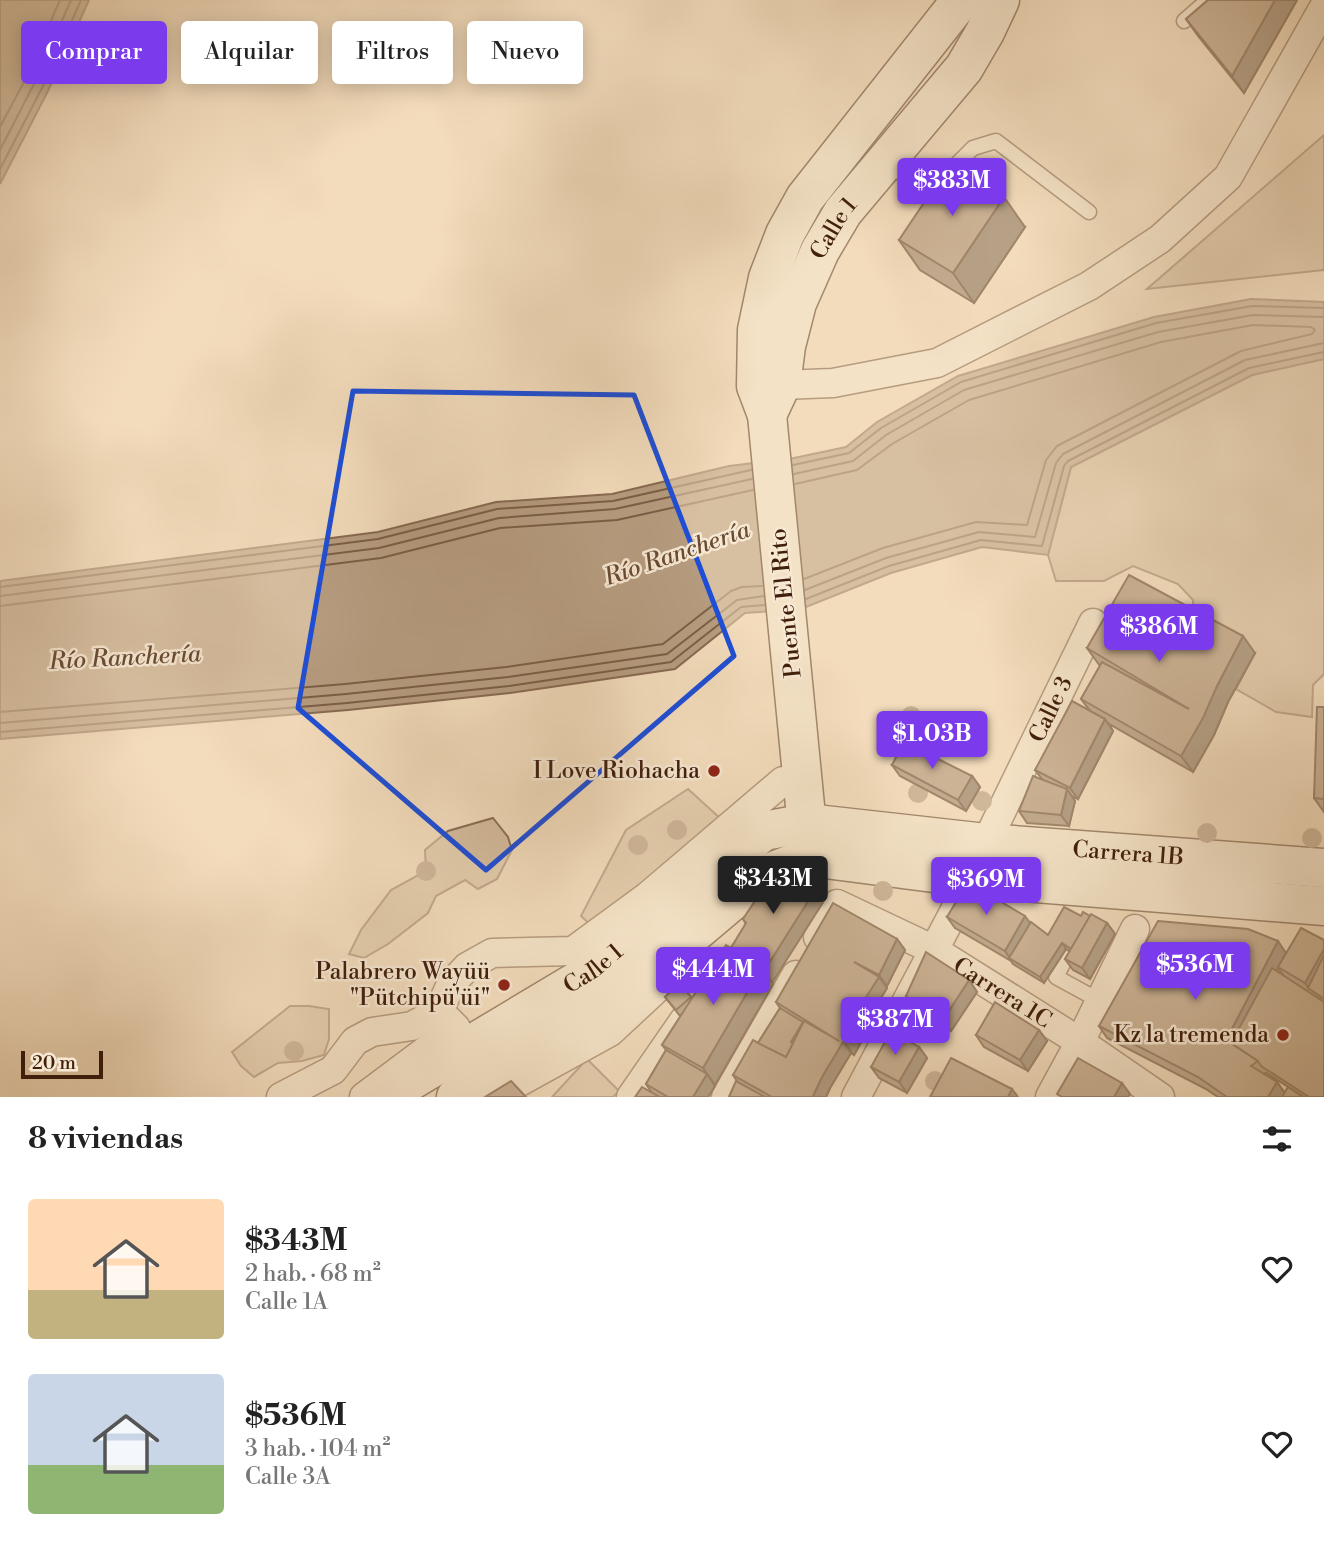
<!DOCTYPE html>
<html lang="es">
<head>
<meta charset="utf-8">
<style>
	:root { --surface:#fff; --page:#f6f6f6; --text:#222; --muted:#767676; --accent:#7c3aed }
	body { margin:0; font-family:"Libre Bodoni",serif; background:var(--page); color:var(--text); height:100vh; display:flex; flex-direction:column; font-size:26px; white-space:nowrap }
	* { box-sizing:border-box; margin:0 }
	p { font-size:23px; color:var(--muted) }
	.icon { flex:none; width:38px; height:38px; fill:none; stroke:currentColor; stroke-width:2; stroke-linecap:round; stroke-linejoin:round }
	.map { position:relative; height:1097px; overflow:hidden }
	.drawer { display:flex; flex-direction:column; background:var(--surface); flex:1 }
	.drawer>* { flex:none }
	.top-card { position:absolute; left:21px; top:21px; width:700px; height:63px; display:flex; gap:14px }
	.scale { position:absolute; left:21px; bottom:18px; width:82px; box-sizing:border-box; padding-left:7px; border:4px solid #401f0b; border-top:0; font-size:19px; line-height:24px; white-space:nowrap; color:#401f0b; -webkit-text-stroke:5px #f7e8d3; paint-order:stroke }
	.price { position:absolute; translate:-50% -60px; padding:0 16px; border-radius:7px; background:var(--accent); color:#fff; font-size:23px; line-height:46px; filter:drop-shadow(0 2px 4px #0008) }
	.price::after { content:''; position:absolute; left:50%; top:42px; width:21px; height:16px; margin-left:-10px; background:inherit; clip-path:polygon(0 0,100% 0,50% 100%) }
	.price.selected { background:#222; color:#fff }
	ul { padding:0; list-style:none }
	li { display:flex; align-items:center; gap:21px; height:175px; padding:0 28px }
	li span { display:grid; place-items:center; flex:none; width:196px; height:140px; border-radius:7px; color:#555 }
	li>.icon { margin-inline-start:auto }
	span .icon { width:84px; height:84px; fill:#fffc; stroke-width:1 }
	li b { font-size:30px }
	h2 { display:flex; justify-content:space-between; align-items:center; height:84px; padding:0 28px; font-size:30px }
	.pill { padding:0 24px; border-radius:7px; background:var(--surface); box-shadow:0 4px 18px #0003; font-size:24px; line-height:63px }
	.pill.selected { background:var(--accent); color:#fff }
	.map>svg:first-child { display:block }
	.green { fill:#d5bc9e; stroke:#8a6e54; stroke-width:2 }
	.water { fill:#b69c80; stroke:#876a51; stroke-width:2 }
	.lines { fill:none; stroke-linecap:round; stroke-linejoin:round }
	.shore { stroke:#7b5e46; stroke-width:2 }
	.lane-casing { stroke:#6d4e37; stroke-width:17 }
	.street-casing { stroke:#6d4e37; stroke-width:31 }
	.secondary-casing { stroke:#401f0b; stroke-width:41 }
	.lane { stroke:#f7e8d3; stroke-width:14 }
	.street { stroke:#f7e8d3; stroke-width:28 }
	.secondary { stroke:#f7e8d3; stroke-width:38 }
	.tree { fill:#a58a6f }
	.wall { fill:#876f59; stroke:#401f0b; stroke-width:2; fill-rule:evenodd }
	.shaded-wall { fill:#6e5a48; stroke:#401f0b; stroke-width:2 }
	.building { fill:#9d8167; stroke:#401f0b; stroke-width:2 }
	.marked { fill:none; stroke:#1d4ed8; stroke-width:5; stroke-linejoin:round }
	.poi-dot { fill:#8f2418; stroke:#f7e8d3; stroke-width:2.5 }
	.labels { text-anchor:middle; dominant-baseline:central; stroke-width:5; stroke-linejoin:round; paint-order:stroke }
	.street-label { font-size:23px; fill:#401f0b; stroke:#f7e8d3 }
	.poi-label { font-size:23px; fill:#401f0b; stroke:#f7e8d3; text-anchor:end }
	.water-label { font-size:24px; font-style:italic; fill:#694b34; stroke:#f7e8d3 }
</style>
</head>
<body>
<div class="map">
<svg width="1324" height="1097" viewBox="0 0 1324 1097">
	<rect width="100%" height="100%" fill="#f3dcbc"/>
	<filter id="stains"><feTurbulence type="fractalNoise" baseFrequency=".00286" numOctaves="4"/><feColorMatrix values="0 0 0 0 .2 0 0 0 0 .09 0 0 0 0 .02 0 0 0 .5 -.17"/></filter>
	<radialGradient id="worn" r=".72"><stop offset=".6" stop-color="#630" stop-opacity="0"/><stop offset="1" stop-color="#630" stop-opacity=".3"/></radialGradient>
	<g class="green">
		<path d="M 1324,135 L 1324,270 L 1147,289 Z"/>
		<path d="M 1324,359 L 1324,674 L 1313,685 L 1312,717 L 1276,712 L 1236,689 L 1255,653 L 1193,620 L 1193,600 L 1178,584 L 1133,566 L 1104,581 L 1056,581 L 1048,555 L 1071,467 L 1252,375 Z"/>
		<path d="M 688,789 L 722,820 L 596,930 L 581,916 L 626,830 Z"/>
		<path d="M 493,818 L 508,837 L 512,850 L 497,879 L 478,889 L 465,880 L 436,896 L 428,913 L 388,944 L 364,958 L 349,954 L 361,930 L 391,890 L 426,871 L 425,850 L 448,831 Z"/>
		<path d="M 290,1006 L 309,1006 L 329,1009 L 329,1039 L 324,1055 L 302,1061 L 278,1063 L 254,1077 L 241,1066 L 232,1052 Z"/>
		<path d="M 587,1059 L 619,1091 L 613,1097 L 552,1097 Z"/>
	</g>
	<g class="water">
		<path d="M 0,0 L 89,0 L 48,91 L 0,184 Z"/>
		<path d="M 1251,299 L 1324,302 L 1324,359 L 1252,375 L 1071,467 L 1048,555 L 982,547 L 891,573 L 801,609 L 745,613 L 675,669 L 510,693 L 348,710 L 0,739 L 0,581 L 378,532 L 496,502 L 612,494 L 729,466 L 794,458 L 846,447 L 877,422 L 958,376 L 1154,317 Z"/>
	</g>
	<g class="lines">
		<g class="shore">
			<path d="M 0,127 L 25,80 L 60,0"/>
			<path d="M 0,150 L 34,84 L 71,0"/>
			<path d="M 0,169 L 42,88 L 81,0"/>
			<path d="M 793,465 L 849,453 L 881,428 L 961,382 L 1156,323 L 1252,306 L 1324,308"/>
			<path d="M 794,474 L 853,461 L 886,435 L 964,390 L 1158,332 L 1253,315 L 1324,317"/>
			<path d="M 795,484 L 857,470 L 892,444 L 969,400 L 1161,342 L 1253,325 L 1311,327 L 1315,330 L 1312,334 L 1241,351 L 1057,446 L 1046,460 L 1027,525 L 976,522 L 883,548 L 804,579"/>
			<path d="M 0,587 L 378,539 L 497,509 L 613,501 L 751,470"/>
			<path d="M 805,590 L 886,558 L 979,532 L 1035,537 L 1056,463 L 1063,454 L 1245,360 L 1324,343"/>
			<path d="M 0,596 L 379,548 L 499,518 L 615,509 L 752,479"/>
			<path d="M 806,599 L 889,566 L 981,540 L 1042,546 L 1064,466 L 1068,461 L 1249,368 L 1324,352"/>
			<path d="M 0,606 L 381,558 L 500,528 L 617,520 L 753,490"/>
			<path d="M 0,712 L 345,684 L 506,667 L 663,644 L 731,591 L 742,587 L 762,586"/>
			<path d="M 0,723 L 346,694 L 508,677 L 667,654 L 737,600 L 764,596"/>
			<path d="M 0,732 L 347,703 L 509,686 L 671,662 L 741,607 L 764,605"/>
		</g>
		<defs>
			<g id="lane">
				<path d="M 1184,21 L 1208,0"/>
				<path d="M 887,162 L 912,182 L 925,188 L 942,179 L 973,148 L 996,141 L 1089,212"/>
				<path d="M 1067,956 L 1056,977 L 1100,1001"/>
			</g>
			<g id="street">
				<path d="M 781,385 L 833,383 L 937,363 L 1089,286 L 1160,239 L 1228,177 L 1324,7"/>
				<path id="s1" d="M 818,937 L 837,904 L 934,950 L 1080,1042 L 1160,1097"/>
				<path d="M 281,1097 L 333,1070 L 355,1041 L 372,1032 L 412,1026 L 439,1011 L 451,984 L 467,967 L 492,953 L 573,951 L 648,896 L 783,781 L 803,778"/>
				<path d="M 364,1097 L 456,1028 L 439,1011"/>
				<path d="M 492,1097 L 610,1032 L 668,978"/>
				<path d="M 631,1097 L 685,1019"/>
				<path d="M 726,1097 L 796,975"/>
				<path id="s2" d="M 856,1097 L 972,878 L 986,843 L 1093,623"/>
				<path d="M 1050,1097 L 1080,1042 L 1135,929"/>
			</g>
			<g id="secondary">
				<path id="s3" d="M 767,415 L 781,385 L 786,346 L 797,303 L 820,251 L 843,212 L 964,68 L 985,32 L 1000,0"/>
				<path d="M 809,847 L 767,415 L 756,386 L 757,330 L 768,278 L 785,234 L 805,198 L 961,0"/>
				<path id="s4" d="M 391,1097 L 407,1083 L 594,971 L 670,905 L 764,831 L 807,823 L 986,843 L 1324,868"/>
				<path d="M 456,1097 L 628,989 L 763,875 L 810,857 L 972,878 L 1324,906"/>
			</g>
		</defs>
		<use href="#lane" class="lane-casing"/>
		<use href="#street" class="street-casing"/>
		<use href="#secondary" class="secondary-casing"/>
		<use href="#lane" class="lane"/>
		<use href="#street" class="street"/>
		<use href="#secondary" class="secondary"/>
	</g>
	<g class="tree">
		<circle cx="911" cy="716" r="10"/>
		<circle cx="918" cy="793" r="10"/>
		<circle cx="982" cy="801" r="10"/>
		<circle cx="677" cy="830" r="10"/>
		<circle cx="1207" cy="833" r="10"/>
		<circle cx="1312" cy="838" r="10"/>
		<circle cx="638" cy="845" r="10"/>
		<circle cx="426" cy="871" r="10"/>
		<circle cx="883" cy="891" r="10"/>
		<circle cx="294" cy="1051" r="10"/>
		<circle cx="935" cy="1081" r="10"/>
	</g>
	<g class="wall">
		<path d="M 1208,0 L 1297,0 L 1244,93 L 1198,36 L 1186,19 Z"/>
		<path d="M 1025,227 L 974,303 L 920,270 L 899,240 Z"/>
		<path d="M 1087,648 L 1255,653 L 1228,702 L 1214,735 L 1193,772 L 1109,724 L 1113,731 L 1078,799 L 1071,796 L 1075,801 L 1069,826 L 1027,823 L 1019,811 L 1042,779 L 1035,770 L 1090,711 L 1081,699 L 1100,666 Z"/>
		<path d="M 1324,707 L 1324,812 L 1314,798 Z"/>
		<path d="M 892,765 L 972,776 L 980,787 L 966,811 L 900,776 Z"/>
		<path d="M 825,899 L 772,982 L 773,984 L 715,1085 L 713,1084 L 715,1086 L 708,1097 L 635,1097 L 652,1093 L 646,1084 L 666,1050 L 662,1045 L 682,1014 L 680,1016 L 665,997 L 679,983 L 692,998 L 731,948 L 746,924 L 743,919 Z"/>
		<path d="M 1081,916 L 1090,916 L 1107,923 L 1115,934 L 1090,979 L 1073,970 L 1065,959 L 1070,952 L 1066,949 L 1044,983 L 1013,964 L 1011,961 L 955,928 L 947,917 L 1030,923 L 1048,935 Z"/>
		<path d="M 897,939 L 905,950 L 887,986 L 884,984 L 887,988 L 869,1017 L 872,1022 L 854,1055 L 851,1053 L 830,1088 L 826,1097 L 729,1097 L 737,1081 L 733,1075 L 758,1043 L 780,1008 L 776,1002 Z"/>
		<path d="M 1324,940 L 1324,1097 L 1304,1097 L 1265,1072 L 1266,1073 L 1264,1074 L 1277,1082 L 1285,1093 L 1303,1097 L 1218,1097 L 1206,1089 L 1107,1038 L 1099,1026 L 1286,953 ZM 1278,968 L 1284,976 L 1277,971 Z"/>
		<path d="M 969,980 L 977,992 L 951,1031 L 914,1008 L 906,996 Z"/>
		<path d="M 1039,1030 L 1047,1041 L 1028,1071 L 984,1047 L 976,1035 Z"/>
		<path d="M 919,1047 L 927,1058 L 907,1093 L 879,1078 L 871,1067 Z"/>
	</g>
	<g class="shaded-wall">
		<path d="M 1275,0 L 1297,0 L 1244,93 L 1232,76 Z"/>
		<path d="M 1004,197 L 1025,227 L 974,303 L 953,273 Z"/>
		<path d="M 1243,636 L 1255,653 L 1228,702 L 1214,735 L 1193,772 L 1181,756 Z"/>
		<path d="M 1105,719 L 1113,731 L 1078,799 L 1070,788 Z"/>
		<path d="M 972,776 L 980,787 L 966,811 L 958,800 Z"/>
		<path d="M 1067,789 L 1075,801 L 1069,826 L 1061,815 Z"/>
		<path d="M 817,887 L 825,899 L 772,983 L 764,971 Z"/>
		<path d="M 1025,916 L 1033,927 L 1011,960 L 1005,951 Z"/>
		<path d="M 1107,923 L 1115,934 L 1090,979 L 1082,968 Z"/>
		<path d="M 897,939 L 905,950 L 887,986 L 879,975 Z"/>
		<path d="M 1278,941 L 1286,953 L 1235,1049 L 1226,1040 Z"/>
		<path d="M 1062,943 L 1066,949 L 1044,983 L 1040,977 Z"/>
		<path d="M 1324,949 L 1324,975 L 1309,989 L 1305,983 Z"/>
		<path d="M 762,967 L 773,984 L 715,1085 L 703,1068 Z"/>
		<path d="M 879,977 L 887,988 L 869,1017 L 872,1022 L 854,1055 L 846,1044 L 859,1008 Z"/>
		<path d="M 969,980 L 977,992 L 951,1031 L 943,1020 Z"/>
		<path d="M 1039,1030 L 1047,1041 L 1028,1071 L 1020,1060 Z"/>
		<path d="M 843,1042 L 851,1053 L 830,1088 L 826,1097 L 814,1097 L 813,1096 L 822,1077 Z"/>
		<path d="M 919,1047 L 927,1058 L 907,1093 L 899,1082 Z"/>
		<path d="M 707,1074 L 715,1086 L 708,1097 L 693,1097 Z"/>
		<path d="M 1277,1082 L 1285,1094 L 1283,1097 L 1268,1097 Z"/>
		<path d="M 1122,1083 L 1130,1094 L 1128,1097 L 1114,1097 Z"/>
		<path d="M 1012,1089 L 1018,1097 L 1008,1097 Z"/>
	</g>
	<g class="building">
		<path d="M 1208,0 L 1275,0 L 1232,76 L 1186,19 Z"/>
		<path d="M 952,161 L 1004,197 L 953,273 L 899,240 Z"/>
		<path d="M 1129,575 L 1243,636 L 1217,686 L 1203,718 L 1181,756 L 1081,699 L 1102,662 L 1189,709 L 1087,648 Z"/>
		<path d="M 1072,701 L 1105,719 L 1070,788 L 1035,770 Z"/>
		<path d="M 1317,707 L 1324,707 L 1324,799 L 1314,798 Z"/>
		<path d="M 904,742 L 972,776 L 958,800 L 892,765 Z"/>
		<path d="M 1033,776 L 1067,789 L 1061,815 L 1019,811 Z"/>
		<path d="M 778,866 L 817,887 L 764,971 L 762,967 L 731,948 L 746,923 L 743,919 Z"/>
		<path d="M 968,882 L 1025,916 L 1005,951 L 947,917 Z"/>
		<path d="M 833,903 L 897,939 L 879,975 L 854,962 L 879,977 L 859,1008 L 864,1011 L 846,1044 L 843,1042 L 822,1077 L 813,1096 L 815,1097 L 772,1097 L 733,1075 L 753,1040 L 786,1057 L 804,1021 L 839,1041 L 776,1002 Z"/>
		<path d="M 1064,907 L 1081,916 L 1083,912 L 1090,916 L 1071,949 L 1062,943 L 1040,977 L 1009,958 L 1031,922 L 1048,935 Z"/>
		<path d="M 1091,914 L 1107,923 L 1082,968 L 1065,959 Z"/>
		<path d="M 1158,921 L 1248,929 L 1278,941 L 1226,1040 L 1258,1061 L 1251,1066 L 1277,1082 L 1268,1097 L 1227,1097 L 1198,1077 L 1099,1026 Z"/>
		<path d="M 1301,928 L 1324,940 L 1324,949 L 1305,983 L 1278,967 Z"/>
		<path d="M 726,945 L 762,967 L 703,1068 L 662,1045 Z"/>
		<path d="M 926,952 L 969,980 L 943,1020 L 906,996 Z"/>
		<path d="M 1324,955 L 1324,999 L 1308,988 Z"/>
		<path d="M 1272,968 L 1324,1002 L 1324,1097 L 1309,1097 L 1261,1066 L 1258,1061 L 1231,1043 Z"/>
		<path d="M 679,983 L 691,997 L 676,1010 L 665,997 Z"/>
		<path d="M 995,1002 L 1039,1030 L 1020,1060 L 976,1035 Z"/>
		<path d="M 780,1008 L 803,1022 L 791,1042 L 793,1043 L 786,1057 L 758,1043 Z"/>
		<path d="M 891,1031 L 919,1047 L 899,1082 L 871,1067 Z"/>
		<path d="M 666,1050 L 707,1074 L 693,1097 L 668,1097 L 646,1084 Z"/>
		<path d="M 951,1058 L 1012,1089 L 1008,1097 L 930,1097 Z"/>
		<path d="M 1078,1058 L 1122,1083 L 1114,1097 L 1062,1097 L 1057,1094 Z"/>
		<path d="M 511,1081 L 526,1097 L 485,1097 Z"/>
		<path d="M 736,1081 L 765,1097 L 729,1097 Z"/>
		<path d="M 642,1087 L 660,1097 L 635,1097 Z"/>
		<path d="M 1288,1087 L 1303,1097 L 1282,1097 Z"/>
	</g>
	<path d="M0 0H1324V1097H0ZM 353,391 L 634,395 L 734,656 L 486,870 L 298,708 Z" fill="#f3dcbc" fill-opacity=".55" fill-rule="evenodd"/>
	<path class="marked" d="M 353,391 L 634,395 L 734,656 L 486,870 L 298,708 Z"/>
	<g class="poi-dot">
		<circle cx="714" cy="771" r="7"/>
		<circle cx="504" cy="985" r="7"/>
		<circle cx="1283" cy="1035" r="7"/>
	</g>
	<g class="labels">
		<g class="street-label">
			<text stroke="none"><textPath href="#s3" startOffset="200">Calle 1</textPath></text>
			<text transform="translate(786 603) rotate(-96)">Puente El Rito</text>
			<text stroke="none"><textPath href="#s2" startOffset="434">Calle 3</textPath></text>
			<text stroke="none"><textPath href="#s4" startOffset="826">Carrera 1B</textPath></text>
			<text stroke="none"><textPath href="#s4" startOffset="240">Calle 1</textPath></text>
			<text stroke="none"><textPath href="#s1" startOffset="226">Carrera 1C</textPath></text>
		</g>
		<g class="poi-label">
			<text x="700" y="771">I Love Riohacha</text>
			<text x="490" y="972">Palabrero Wayüü<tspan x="490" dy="26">"Pütchipü'üi"</tspan></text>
			<text x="1269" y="1035">Kz la tremenda</text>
		</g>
		<g class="water-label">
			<text transform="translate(677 554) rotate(-19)">Río Ranchería</text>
			<text transform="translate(125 658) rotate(-3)">Río Ranchería</text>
		</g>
	</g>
	<rect width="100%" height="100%" filter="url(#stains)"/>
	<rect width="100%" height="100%" fill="url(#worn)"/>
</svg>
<div class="scale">20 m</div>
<b class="price" style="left:952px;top:218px">$383M</b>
<b class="price" style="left:1159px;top:664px">$386M</b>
<b class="price" style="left:932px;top:771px">$1.03B</b>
<b class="price selected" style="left:773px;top:916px">$343M</b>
<b class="price" style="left:986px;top:917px">$369M</b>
<b class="price" style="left:1195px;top:1002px">$536M</b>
<b class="price" style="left:713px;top:1007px">$444M</b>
<b class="price" style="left:895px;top:1057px">$387M</b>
<div class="top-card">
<a class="pill selected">Comprar</a>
<a class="pill">Alquilar</a>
<a class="pill">Filtros</a>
<a class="pill">Nuevo</a>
</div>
</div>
<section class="drawer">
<h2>8 viviendas<svg class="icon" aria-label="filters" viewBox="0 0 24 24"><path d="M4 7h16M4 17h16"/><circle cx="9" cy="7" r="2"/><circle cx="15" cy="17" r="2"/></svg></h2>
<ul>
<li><span style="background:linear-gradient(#ffd9b3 65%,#c2b280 0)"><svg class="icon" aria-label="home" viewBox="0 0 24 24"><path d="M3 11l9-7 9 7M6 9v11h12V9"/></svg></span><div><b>$343M</b><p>2 hab. · 68 m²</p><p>Calle 1A</p></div><svg class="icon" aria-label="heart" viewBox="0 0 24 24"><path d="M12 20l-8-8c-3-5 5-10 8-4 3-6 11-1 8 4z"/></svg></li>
<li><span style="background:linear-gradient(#c9d6e8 65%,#8fb573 0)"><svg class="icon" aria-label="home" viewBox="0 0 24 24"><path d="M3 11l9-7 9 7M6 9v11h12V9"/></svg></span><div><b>$536M</b><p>3 hab. · 104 m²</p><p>Calle 3A</p></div><svg class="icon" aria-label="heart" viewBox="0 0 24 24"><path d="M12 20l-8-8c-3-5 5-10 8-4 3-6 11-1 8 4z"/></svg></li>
</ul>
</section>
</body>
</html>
